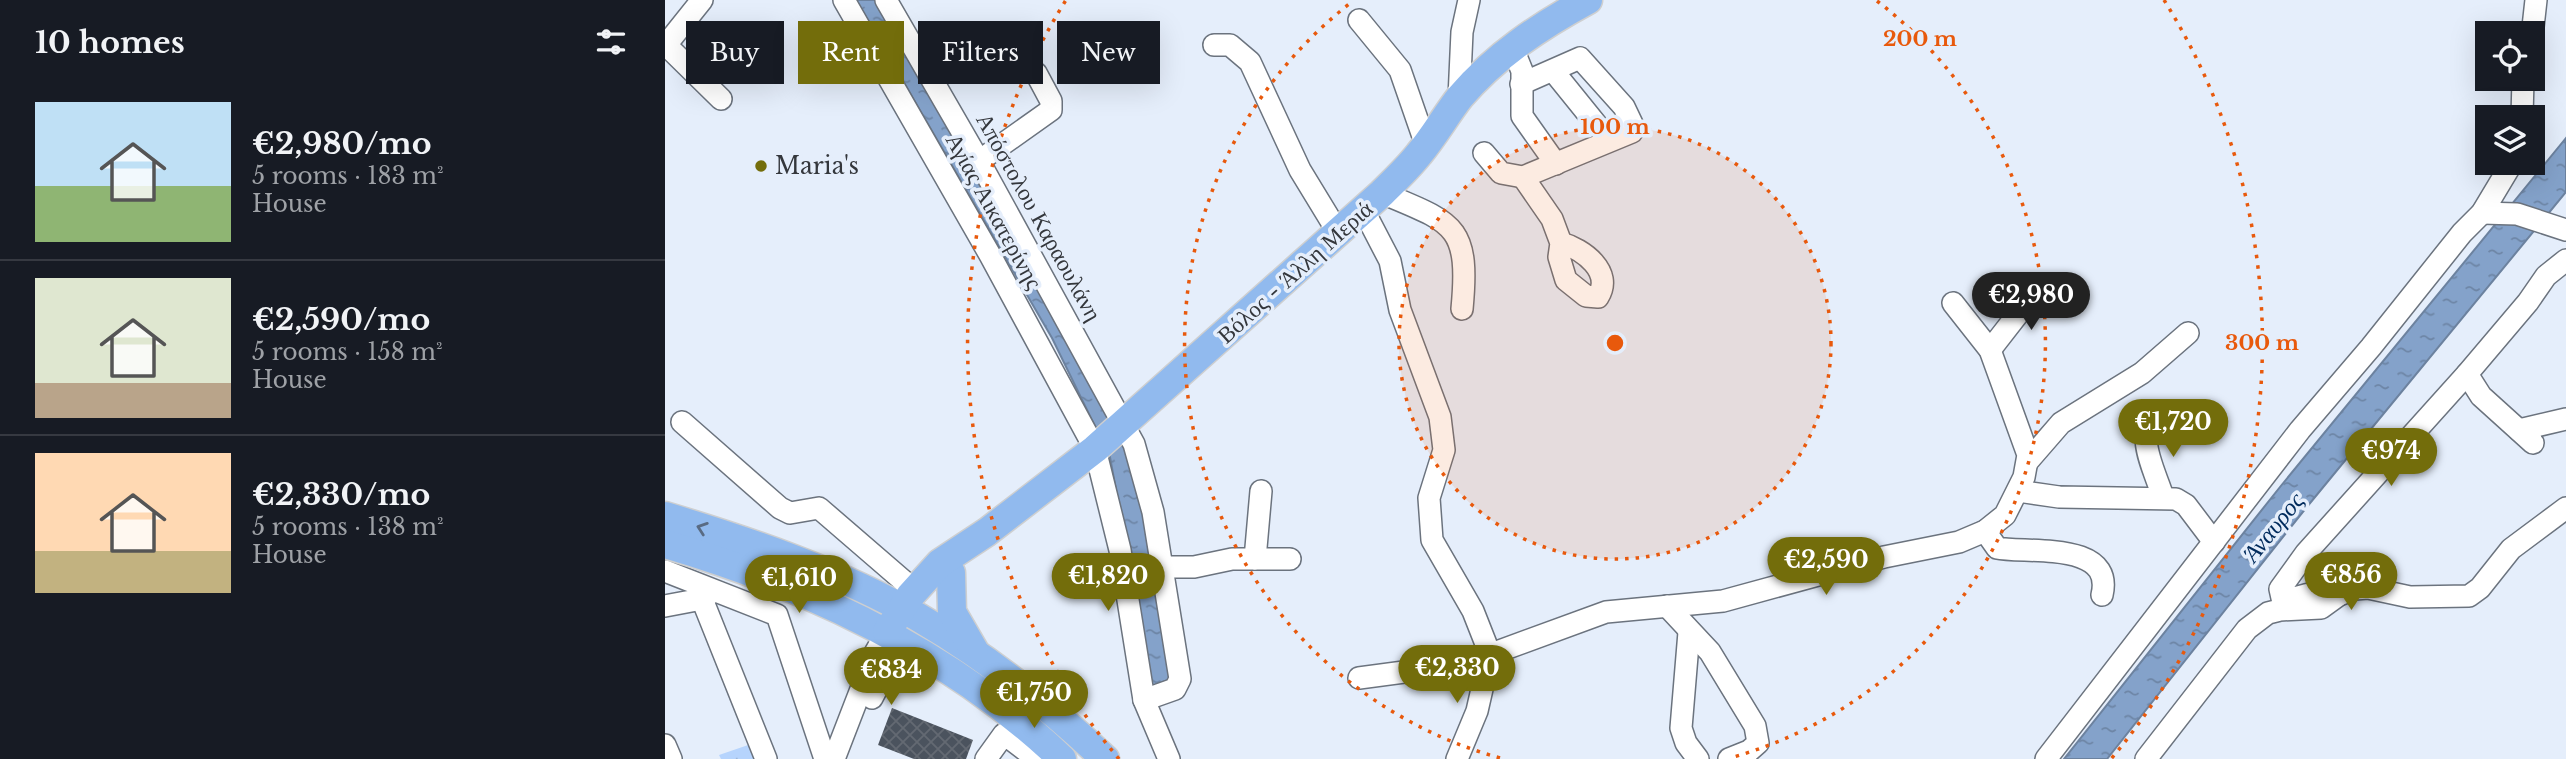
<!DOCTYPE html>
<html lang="en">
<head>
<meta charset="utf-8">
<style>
	:root { --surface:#171b24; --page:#242831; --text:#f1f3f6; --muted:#9ea1a6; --line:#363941; --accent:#736d0b }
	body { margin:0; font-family:"Libre Baskerville",serif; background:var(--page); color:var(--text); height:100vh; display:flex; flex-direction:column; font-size:26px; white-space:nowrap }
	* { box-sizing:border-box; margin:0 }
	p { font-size:23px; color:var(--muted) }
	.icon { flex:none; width:38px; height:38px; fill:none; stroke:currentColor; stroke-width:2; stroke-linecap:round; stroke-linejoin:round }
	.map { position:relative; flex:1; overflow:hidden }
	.side { display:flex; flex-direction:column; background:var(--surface); width:665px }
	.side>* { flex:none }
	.guide { position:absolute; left:21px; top:21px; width:665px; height:63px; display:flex; gap:14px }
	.controls { position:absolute; left:1810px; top:21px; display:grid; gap:14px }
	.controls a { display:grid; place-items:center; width:70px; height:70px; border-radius:0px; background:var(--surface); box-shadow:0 7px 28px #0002; font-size:35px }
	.price { position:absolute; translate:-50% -60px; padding:0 16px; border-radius:24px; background:var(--accent); color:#fff; font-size:23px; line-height:46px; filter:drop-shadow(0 2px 4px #0008) }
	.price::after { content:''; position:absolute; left:50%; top:42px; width:21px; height:16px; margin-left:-10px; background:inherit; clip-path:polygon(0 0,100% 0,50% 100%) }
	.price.current { background:#222; color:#fff }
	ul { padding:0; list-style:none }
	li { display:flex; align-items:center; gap:21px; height:175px; padding:0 35px }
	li+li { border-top:2px solid var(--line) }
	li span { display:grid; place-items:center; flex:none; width:196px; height:140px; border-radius:0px; color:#555 }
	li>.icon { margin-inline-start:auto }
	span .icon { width:84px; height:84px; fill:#fffc; stroke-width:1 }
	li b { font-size:30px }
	h2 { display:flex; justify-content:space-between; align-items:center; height:84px; padding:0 35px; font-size:30px }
	.tag { padding:0 24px; border-radius:0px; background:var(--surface); box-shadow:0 7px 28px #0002; font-size:24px; line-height:63px }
	.tag.current { background:var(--accent); color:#fff }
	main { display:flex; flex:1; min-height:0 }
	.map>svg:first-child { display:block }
	.grass { fill:url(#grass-tufts) }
	.water { fill:url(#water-ripples); stroke:#6c829f; stroke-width:2 }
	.building { fill:url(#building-cross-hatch) }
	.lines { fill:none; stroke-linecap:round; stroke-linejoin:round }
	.minor-casing { stroke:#6b737e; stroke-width:24 }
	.major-casing { stroke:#cecfd0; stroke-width:31 }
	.minor { stroke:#fff; stroke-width:21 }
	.major { stroke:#91baee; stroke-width:28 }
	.oneway { stroke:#596b83 }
	.ring { fill:none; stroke:#e8590c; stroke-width:3.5; stroke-dasharray:3.5 7 }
	.poi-dot { fill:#736d0b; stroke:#e5eefb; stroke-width:2.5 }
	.labels { text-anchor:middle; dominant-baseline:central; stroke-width:7; stroke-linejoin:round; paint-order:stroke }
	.poi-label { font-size:23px; fill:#34373c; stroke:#e5eefb; text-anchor:start }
	.street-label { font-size:23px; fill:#34373c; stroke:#e5eefb }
	.water-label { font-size:24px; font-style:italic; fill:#012b5c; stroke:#e5eefb }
	.centre { fill:#e8590c; stroke:#e5eefb; stroke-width:3.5 }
	.ring-label { font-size:21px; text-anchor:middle; font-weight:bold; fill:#e8590c; stroke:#e5eefb; stroke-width:7; stroke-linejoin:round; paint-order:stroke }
</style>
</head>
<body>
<main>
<section class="side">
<h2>10 homes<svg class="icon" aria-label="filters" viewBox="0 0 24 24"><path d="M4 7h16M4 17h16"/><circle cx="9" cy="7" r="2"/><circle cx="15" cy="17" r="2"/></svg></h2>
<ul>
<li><span style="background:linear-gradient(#bfe0f5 60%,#8fb573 0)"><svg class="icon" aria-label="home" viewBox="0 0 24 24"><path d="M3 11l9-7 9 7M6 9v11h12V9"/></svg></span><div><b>€2,980/mo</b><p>5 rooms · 183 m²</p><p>House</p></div></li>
<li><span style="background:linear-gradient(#dfe7d0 75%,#b9a48a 0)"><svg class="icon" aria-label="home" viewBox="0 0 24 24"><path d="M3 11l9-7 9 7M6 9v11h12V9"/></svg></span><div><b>€2,590/mo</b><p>5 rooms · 158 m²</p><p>House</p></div></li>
<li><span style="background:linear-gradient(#ffd9b3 70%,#c2b280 0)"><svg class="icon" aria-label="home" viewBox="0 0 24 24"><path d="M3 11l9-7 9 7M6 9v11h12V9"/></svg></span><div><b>€2,330/mo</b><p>5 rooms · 138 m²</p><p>House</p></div></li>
</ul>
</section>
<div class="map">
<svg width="1901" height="759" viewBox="0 0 1901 759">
	<defs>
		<pattern id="grass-tufts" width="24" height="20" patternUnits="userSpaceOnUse" patternTransform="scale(1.75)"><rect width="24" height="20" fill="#b6d4fd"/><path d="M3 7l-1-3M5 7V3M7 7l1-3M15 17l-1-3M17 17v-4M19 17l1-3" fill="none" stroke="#9db7da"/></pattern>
		<pattern id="water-ripples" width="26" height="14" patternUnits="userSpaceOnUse" patternTransform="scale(1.75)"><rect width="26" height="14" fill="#84a2ca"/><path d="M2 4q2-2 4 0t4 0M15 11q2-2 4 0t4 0" fill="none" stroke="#6d85a5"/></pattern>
		<pattern id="building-cross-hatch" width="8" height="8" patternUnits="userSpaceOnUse" patternTransform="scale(1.75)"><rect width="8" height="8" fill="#4b535e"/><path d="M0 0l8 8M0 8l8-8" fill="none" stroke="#636972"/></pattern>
	</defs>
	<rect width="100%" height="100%" fill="#e5eefb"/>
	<path class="grass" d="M 89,743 L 96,759 L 56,759 L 54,755 Z"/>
	<g class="water">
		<path d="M 191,0 L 213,0 L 466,445 L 511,677 L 487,686 L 445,457 L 387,338 Z"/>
		<path d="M 1901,138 L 1901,192 L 1641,508 L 1442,759 L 1399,759 L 1615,487 Z"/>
	</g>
	<path class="building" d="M 227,708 L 308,740 L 301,759 L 249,759 L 213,745 Z"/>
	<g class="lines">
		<defs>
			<g id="minor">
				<path d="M 37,0 L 1,45 L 56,99"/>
				<path d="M 179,0 L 325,255 L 430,449 L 455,550 L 479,700 L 504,759"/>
				<path d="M 221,0 L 314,161 L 469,444 L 488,512 L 515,679 L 510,689 L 479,700"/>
				<path d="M 694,20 L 735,70 L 761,145"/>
				<path d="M 1867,36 L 1871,0"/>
				<path d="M 549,45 L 565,45 L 585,62 L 635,170 L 674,234"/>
				<path d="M 847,46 L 857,71 L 857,116 L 891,164"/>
				<path d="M 889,72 L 944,140"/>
				<path d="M 794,98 L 797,32 L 804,0"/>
				<path d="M 1857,117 L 1858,79"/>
				<path d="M 819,153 L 836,173 L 858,177 L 967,132 L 969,128 L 959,107 L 915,58 L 856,84"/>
				<path d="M 314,161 L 386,110 L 386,101 L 371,73"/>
				<path d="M 858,177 L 887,219 L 896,243 L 894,257 L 901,280 L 921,296 L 933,297 C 949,272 918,249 896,243"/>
				<path d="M 717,193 C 789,223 805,225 797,309"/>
				<path d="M 699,211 L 725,261 L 735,310 L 775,417 L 779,450 L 764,498 L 767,540 L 808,611 L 821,644 L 822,667 L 812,711 L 792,759"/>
				<path d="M 1817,213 L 1852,214 L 1901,230"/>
				<path d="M 1325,350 L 1367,296 L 1382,286"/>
				<path d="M 17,422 L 115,508 L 125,513 L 154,508 L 249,590"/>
				<path d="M 1854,430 L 1901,419"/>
				<path d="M 1868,443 L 1816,396 L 1802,374 L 1863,302 L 1881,276 L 1901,260"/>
				<path d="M 1363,461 L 1396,423 L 1477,373 L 1523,333"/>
				<path d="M 1353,491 L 1394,497 L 1511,499 L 1521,505 L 1549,542"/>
				<path d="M 1498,497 C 1490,470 1464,427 1499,411"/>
				<path d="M 1320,531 L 1332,548 C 1360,554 1450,540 1437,595"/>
				<path d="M 590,559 L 596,491"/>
				<path d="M 496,567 L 529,567 L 567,559 L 625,559"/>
				<path d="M 0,571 L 112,615 L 160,759"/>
				<path d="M 1674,595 C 1647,587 1631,602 1617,598 L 1615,589 L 1641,553 L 1802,374"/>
				<path d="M 37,599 L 101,759"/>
				<path d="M 0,606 L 37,599 L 47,592"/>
				<path d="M 1002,606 L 1045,652 L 1090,726 L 1093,743 L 1084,751 L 1064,759"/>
				<path d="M 1024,632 L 1016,728 L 1021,743 L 1033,759"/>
				<path d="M 694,678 L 799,664 L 941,612 L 1058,601 L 1219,557 L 1294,542 L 1320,531 L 1340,515 L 1359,477 L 1363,455 L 1325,350 L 1288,303"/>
				<path d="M 207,698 L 237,640"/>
				<path d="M 0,745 L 6,759"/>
				<path d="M 169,759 L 210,653 L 222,632"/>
				<path d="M 321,759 L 339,734 L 372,759"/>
				<path d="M 1381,759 L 1635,430 L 1706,347 L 1797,233 L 1817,213 L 1847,163"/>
				<path d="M 1481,759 L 1582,629 L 1603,613 L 1615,610 L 1656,608 L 1674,595 L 1690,589 L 1703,588 L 1745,597 L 1804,596 L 1815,588 L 1846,549 L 1901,508"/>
			</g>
			<g id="major">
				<path d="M 0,516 C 86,542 175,572 253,617 C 320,656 384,706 440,759"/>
				<path d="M 0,544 C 146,587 286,653 397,759"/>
				<path d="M 286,573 L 287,612 L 309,650"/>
				<path d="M 222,632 L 245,596 L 275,563 L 322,532 L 430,449 L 717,193 C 730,180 743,168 754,154 C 769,136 781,115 795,97 C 831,55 875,26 923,0"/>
			</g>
		</defs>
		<use href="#minor" class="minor-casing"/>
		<use href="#major" class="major-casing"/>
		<use href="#minor" class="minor"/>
		<use href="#major" class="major"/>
	</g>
	<defs><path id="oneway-chevron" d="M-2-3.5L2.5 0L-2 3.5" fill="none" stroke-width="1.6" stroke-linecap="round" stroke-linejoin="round" transform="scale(1.75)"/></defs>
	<use class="oneway" href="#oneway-chevron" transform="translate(37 528) rotate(-161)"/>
	<circle cx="950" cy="343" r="216" fill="#e8590c" fill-opacity=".12"/>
	<g class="ring">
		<circle cx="950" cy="343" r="216"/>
		<path d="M835 758A431 431 0 0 1 688 1M1212 1A431 431 0 0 1 1065 758"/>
		<path d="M454 759A647 647 0 0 1 401 0M1499 0A647 647 0 0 1 1446 759"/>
	</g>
	<circle class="poi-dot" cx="96" cy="166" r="7"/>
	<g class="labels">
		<g class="poi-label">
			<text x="110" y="166">Maria's</text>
		</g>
		<g class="street-label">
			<text transform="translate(329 211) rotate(61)">Αγίας Αικατερίνης</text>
			<text transform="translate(374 217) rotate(61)">Απόστολου Καραουλάνη</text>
			<text transform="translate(630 272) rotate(-42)">Βόλος - Άλλη Μεριά</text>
		</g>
		<g class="water-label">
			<text transform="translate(1608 527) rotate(-51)">Άναυρος</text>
		</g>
	</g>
	<circle cx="950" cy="343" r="10" class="centre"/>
	<g class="ring-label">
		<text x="1255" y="46">200 m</text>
		<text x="950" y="134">100 m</text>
		<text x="1597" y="350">300 m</text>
	</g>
</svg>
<div class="controls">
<a><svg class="icon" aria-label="locate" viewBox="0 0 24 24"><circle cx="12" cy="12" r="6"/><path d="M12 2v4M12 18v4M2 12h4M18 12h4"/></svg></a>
<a><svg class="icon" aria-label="layers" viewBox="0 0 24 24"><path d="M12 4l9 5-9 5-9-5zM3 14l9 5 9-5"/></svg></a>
</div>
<b class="price current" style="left:1366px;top:332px">€2,980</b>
<b class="price" style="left:1508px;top:459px">€1,720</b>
<b class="price" style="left:1726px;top:488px">€974</b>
<b class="price" style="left:1161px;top:597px">€2,590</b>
<b class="price" style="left:1686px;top:612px">€856</b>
<b class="price" style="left:443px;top:613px">€1,820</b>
<b class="price" style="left:134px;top:615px">€1,610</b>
<b class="price" style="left:792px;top:705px">€2,330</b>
<b class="price" style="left:226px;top:707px">€834</b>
<b class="price" style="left:369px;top:730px">€1,750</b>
<div class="guide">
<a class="tag">Buy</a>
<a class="tag current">Rent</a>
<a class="tag">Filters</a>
<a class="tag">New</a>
</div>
</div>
</main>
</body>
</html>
